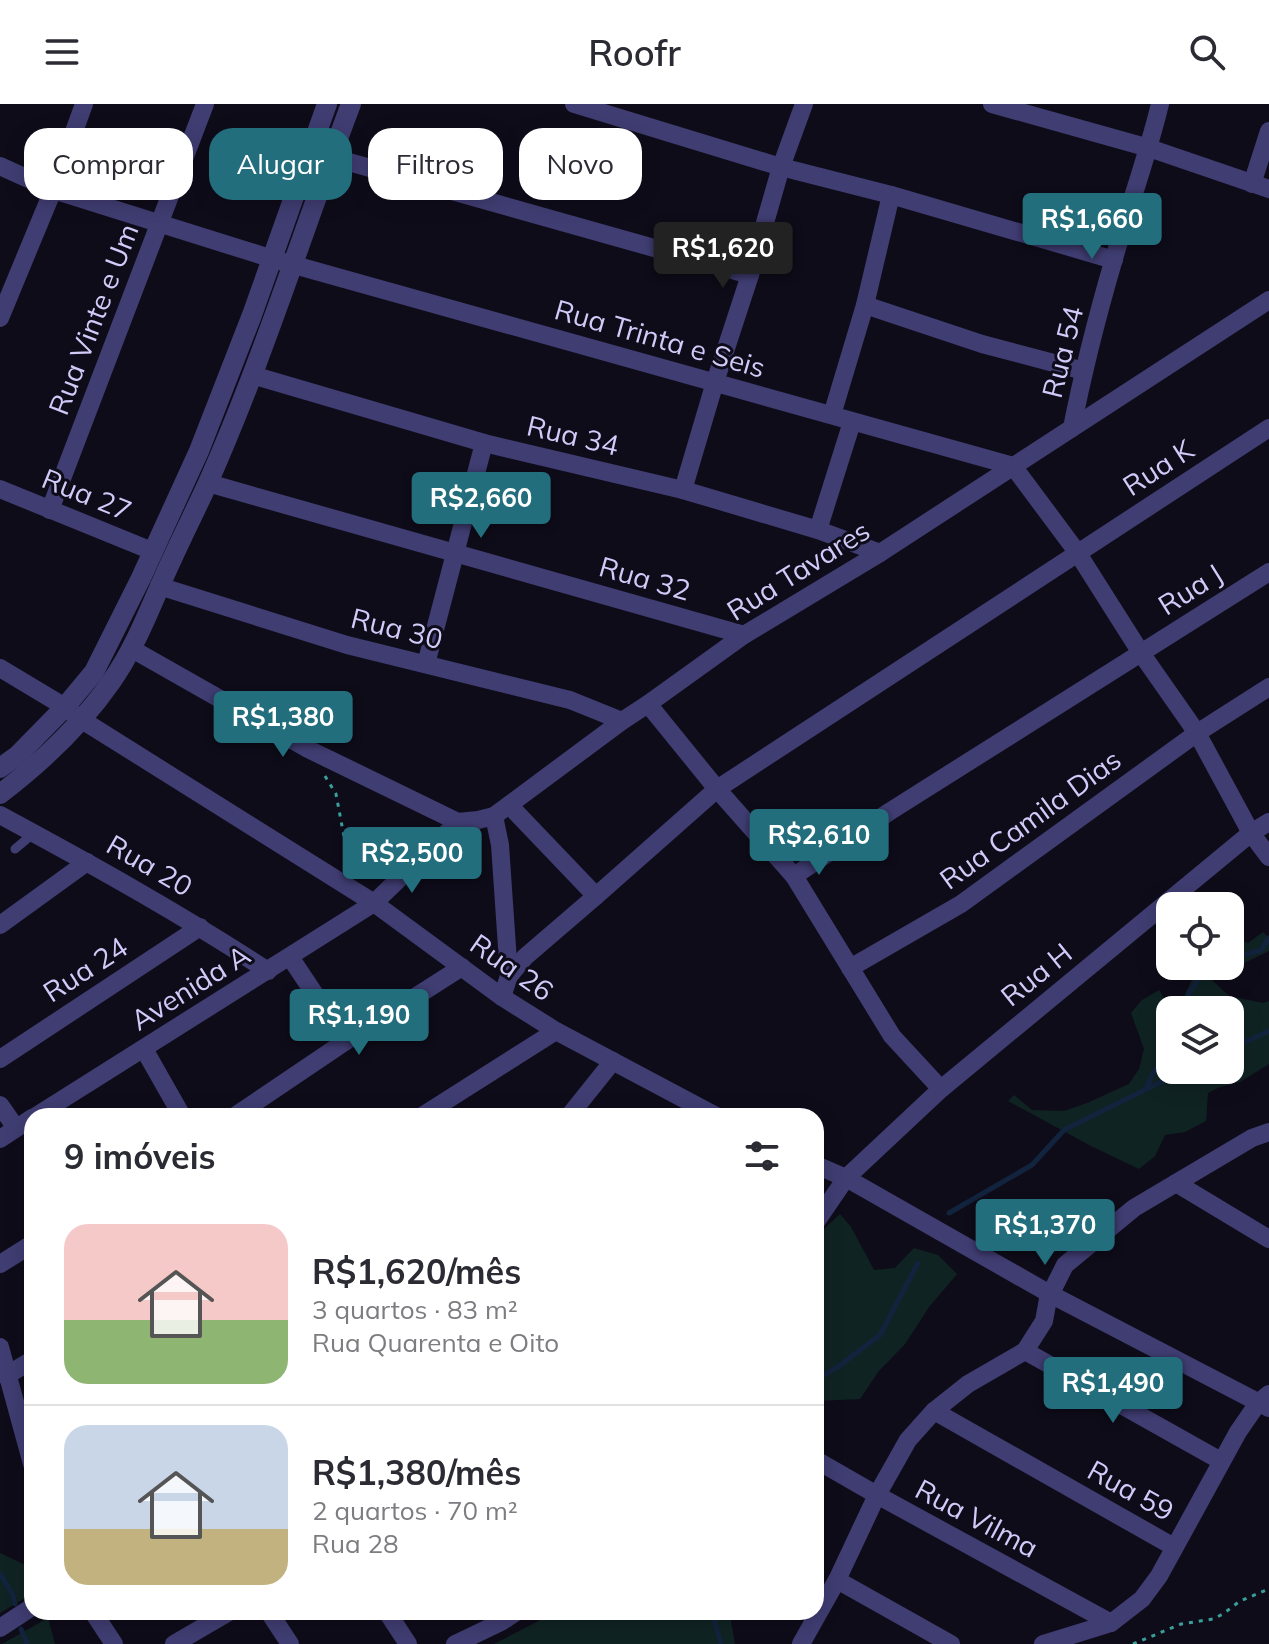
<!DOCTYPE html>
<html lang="pt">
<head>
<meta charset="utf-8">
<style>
	:root { --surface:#fff; --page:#f2f2f3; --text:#2b2b33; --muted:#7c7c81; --line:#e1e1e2; --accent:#236e7d }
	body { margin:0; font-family:Mulish,sans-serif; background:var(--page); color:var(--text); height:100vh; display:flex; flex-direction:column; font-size:30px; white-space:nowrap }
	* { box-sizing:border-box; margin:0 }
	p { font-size:26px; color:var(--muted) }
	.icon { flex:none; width:44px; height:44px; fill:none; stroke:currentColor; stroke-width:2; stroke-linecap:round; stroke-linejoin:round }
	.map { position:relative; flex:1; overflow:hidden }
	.sheet { position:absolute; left:24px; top:1004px; width:800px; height:512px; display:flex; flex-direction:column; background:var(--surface); border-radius:24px; box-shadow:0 4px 20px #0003 }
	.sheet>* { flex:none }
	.hud { position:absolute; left:24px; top:24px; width:800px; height:72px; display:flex; gap:16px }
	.controls { position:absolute; left:1156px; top:788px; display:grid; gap:16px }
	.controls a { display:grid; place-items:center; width:88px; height:88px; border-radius:16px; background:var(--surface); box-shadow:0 4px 20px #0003; font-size:40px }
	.price { position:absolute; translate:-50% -68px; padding:0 18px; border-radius:8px; background:var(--accent); color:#fff; font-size:26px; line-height:52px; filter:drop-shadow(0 2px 4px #0008) }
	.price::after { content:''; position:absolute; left:50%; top:48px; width:24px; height:18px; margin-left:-12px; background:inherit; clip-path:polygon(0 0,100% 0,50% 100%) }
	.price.on { background:#222; color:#fff }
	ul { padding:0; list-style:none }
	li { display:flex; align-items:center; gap:24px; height:200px; padding:0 40px }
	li+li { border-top:2px solid var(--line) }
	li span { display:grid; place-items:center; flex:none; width:224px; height:160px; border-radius:24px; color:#555 }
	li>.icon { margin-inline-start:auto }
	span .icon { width:96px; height:96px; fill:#fffc; stroke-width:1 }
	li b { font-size:34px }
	h2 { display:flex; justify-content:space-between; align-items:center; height:96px; padding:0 40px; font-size:34px }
	.chip { padding:0 28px; border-radius:24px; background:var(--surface); box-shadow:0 4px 20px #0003; font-size:28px; line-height:72px }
	.chip.on { background:var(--accent); color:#fff }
	header { display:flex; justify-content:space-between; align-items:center; height:104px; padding:0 40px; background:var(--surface); font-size:36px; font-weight:600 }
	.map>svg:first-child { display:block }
	.green { fill:#102323 }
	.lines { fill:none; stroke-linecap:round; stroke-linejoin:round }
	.stream { stroke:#12233d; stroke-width:5 }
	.path { stroke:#399f9b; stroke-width:3; stroke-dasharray:4 6; stroke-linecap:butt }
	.service { stroke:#403d73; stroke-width:9 }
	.minor { stroke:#403d73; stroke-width:18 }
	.tertiary { stroke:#403d73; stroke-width:20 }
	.labels { text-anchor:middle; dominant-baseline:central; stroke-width:6; stroke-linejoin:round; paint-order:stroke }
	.street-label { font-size:28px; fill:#d1cbf9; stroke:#0f0c1a }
</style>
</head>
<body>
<header><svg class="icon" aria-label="menu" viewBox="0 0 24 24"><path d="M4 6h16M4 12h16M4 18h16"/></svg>Roofr<svg class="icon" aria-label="search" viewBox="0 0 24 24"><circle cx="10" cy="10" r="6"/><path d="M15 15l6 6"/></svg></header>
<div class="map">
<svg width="1269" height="1540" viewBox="0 0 1269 1540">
	<rect width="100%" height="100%" fill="#0f0c1a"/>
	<g class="green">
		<path d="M 1263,828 L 1269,834 L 1269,847 L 1211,875 L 1229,892 L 1263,899 L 1269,897 L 1269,960 L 1240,978 L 1220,983 L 1208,989 L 1206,1017 L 1185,1028 L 1165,1031 L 1155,1052 L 1139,1065 L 1091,1042 L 1008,997 L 1014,991 L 1032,1006 L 1064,1007 L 1087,999 L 1129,980 L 1139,965 L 1144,945 L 1131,909 L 1142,896 L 1159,886 C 1175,911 1170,936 1170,966 L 1230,966 L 1230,906 L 1182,906 L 1185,890 L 1199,862 L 1230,862 L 1230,831 L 1248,839 Z"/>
		<path d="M 840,1110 L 851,1123 L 874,1166 L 895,1164 L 914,1144 L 938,1151 L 957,1170 L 929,1203 L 905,1240 L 878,1268 L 860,1295 L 816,1297 L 816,1140 L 825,1124 Z"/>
		<path d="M 0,1449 L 32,1464 L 32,1490 L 0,1509 Z"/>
		<path d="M 556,1508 L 727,1508 L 731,1517 L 735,1540 L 494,1540 Z"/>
		<path d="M 48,1514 L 55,1540 L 2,1540 Z"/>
	</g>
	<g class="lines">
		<g class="stream">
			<path d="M 1230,855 L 1261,846 L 1269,834"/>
			<path d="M 1194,906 L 1188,891 L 1207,862"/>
			<path d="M 1230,945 L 1269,927"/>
			<path d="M 1147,983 L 1153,969 L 1169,951 L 1170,939"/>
			<path d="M 949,1109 L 1032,1061 L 1064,1026 L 1185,966"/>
			<path d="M 816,1276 L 839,1262 L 880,1231 L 918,1159"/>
			<path d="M 0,1470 L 13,1491 L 15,1500"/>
			<path d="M 712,1508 L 721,1540"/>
			<path d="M 21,1525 L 27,1540"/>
		</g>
		<g class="path">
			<path d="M 325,672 L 336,690 L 348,754 L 346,764"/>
			<path d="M 1133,1540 L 1181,1520 L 1213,1515 L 1223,1510 L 1240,1497 L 1269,1485"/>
		</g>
		<path class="service" d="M 15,745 L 34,729"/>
		<g class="minor">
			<path d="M 574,0 L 781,63 L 891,91 L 1114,156"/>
			<path d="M 992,0 L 1149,44 L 1269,85"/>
			<path d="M 331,53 L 750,171"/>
			<path d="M 0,62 L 53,86 L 273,155 L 1013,362 L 1077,448 L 1141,549 L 1197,629 L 1251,729 L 1269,753"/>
			<path d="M 1252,80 L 1269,27"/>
			<path d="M 865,201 L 982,240 L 1084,267"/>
			<path d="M 0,214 L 53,86 L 84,0"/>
			<path d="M 252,271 L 484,339 L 683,386 L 818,426 L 880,449"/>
			<path d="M 832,311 L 865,201 L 891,91"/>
			<path d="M 1072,324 C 1083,268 1097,213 1113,158 C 1128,105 1147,54 1160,0"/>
			<path d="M 208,379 L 744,531"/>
			<path d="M 0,385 L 152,447"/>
			<path d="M 683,386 L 715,278 L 750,171 L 781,63 L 804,0"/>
			<path d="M 50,406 L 205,0"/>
			<path d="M 818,426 L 852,318"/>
			<path d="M 159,482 L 347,541 L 570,596 L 622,617"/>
			<path d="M 132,545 L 308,645 L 458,718"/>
			<path d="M 426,560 L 484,339"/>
			<path d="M 0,564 L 65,603 L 82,616 L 374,799 L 502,893 L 556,927 L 716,1012"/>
			<path d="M 648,600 L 717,685 L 794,772 L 892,932 L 941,985"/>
			<path d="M 509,701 L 596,792"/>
			<path d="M 0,711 C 91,760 181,810 268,867"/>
			<path d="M 494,712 L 500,741 L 509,872"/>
			<path d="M 794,772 L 889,708 L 1269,468"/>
			<path d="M 0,821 L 87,758"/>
			<path d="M 290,853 L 346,937"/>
			<path d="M 850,864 L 961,800 L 1197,629 L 1269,583"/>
			<path d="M 502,893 L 509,872 L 525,853 L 596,792 L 717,685 L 1269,324"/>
			<path d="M 144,945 L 182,1012"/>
			<path d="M 0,955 L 200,823"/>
			<path d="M 0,1001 L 16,1024"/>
			<path d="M 36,1012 L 374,799 L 458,718 L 478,716 L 494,712 L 622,617 L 648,600 L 744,531 L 880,449 L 1269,196"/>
			<path d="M 235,1012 L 346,937 L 462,863"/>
			<path d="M 422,1012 L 556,927"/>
			<path d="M 569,1012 L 613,957"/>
			<path d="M 0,1035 L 32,1014"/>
			<path d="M 816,1061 L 846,1074 L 1050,1190 L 1269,1304"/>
			<path d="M 1176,1079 L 1269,1135"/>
			<path d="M 816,1118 L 846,1074 L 941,985 L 1251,729 L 1269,718"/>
			<path d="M 0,1160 L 32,1140"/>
			<path d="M 0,1243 L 32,1360"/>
			<path d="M 1025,1247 L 1221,1357"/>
			<path d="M 6,1272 L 32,1256"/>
			<path d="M 934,1307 L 1174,1443"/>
			<path d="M 816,1356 L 877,1391 L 1111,1519"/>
			<path d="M 837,1476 L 951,1540"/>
			<path d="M 93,1508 L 114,1540"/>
			<path d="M 269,1508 L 290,1540"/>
			<path d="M 387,1508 L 408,1540"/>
			<path d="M 0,1524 L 32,1503"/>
			<path d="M 174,1540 L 229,1508"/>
			<path d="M 455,1540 L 501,1518 L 516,1508"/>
			<path d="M 801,1540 L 837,1476 L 877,1391 L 908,1336 L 934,1307 L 968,1280 L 1025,1247 L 1044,1217 L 1048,1195 L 1065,1161 L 1134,1104 L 1252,1034 L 1269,1028"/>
			<path d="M 1043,1540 L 1111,1519 L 1142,1495 L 1159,1472 L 1238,1328 L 1258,1299 L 1269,1290"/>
		</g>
		<g class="tertiary">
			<path d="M 0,664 L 18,651 L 65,603 L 94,568 L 141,474 L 199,347 L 252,211 L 327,0"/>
			<path d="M 0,690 C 42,658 81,621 111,578 C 138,540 153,495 173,453 C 184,429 196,405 207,381 C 262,258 303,126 351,0"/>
		</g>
	</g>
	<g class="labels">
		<g class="street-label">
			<text transform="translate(93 215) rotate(-69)">Rua Vinte e Um</text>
			<text transform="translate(660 234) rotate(16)">Rua Trinta e Seis</text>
			<text transform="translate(1062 248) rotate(-76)">Rua 54</text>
			<text transform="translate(573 331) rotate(13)">Rua 34</text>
			<text transform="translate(1158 363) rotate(-33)">Rua K</text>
			<text transform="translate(87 390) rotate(22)">Rua 27</text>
			<text transform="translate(798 466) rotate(-32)">Rua Tavares</text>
			<text transform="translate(645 474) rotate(16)">Rua 32</text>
			<text transform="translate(1190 485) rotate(-32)">Rua J</text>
			<text transform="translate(397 524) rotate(14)">Rua 30</text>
			<text transform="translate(1030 715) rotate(-36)">Rua Camila Dias</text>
			<text transform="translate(150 761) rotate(30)">Rua 20</text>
			<text transform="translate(512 863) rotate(35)">Rua 26</text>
			<text transform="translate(85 865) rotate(-33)">Rua 24</text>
			<text transform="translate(1036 870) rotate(-39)">Rua H</text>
			<text transform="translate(190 883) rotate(-32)">Avenida A</text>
			<text transform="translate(1131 1386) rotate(29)">Rua 59</text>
			<text transform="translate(977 1414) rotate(28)">Rua Vilma</text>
		</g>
	</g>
</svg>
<div class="controls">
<a><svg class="icon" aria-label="locate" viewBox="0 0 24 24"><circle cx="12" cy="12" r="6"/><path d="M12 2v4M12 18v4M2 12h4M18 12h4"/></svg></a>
<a><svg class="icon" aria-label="layers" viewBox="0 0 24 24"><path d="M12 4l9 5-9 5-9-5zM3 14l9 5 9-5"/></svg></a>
</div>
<b class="price" style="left:1092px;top:157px">R$1,660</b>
<b class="price on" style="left:723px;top:186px">R$1,620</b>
<b class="price" style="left:481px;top:436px">R$2,660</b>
<b class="price" style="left:283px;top:655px">R$1,380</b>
<b class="price" style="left:819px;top:773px">R$2,610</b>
<b class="price" style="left:412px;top:791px">R$2,500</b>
<b class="price" style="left:359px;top:953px">R$1,190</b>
<b class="price" style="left:1045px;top:1163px">R$1,370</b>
<b class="price" style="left:1113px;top:1321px">R$1,490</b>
<div class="hud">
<a class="chip">Comprar</a>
<a class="chip on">Alugar</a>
<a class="chip">Filtros</a>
<a class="chip">Novo</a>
</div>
<section class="sheet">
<h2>9 imóveis<svg class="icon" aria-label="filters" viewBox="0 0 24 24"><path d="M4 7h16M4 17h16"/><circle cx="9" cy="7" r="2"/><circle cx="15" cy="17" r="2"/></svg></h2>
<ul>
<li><span style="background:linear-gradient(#f6c9c9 60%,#8fb573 0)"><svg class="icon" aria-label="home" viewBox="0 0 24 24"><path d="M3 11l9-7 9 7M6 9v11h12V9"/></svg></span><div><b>R$1,620/mês</b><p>3 quartos · 83 m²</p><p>Rua Quarenta e Oito</p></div></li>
<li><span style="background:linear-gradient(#c9d6e8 65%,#c2b280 0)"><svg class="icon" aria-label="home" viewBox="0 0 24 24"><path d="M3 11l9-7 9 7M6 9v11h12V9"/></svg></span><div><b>R$1,380/mês</b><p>2 quartos · 70 m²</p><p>Rua 28</p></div></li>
</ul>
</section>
</div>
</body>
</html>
